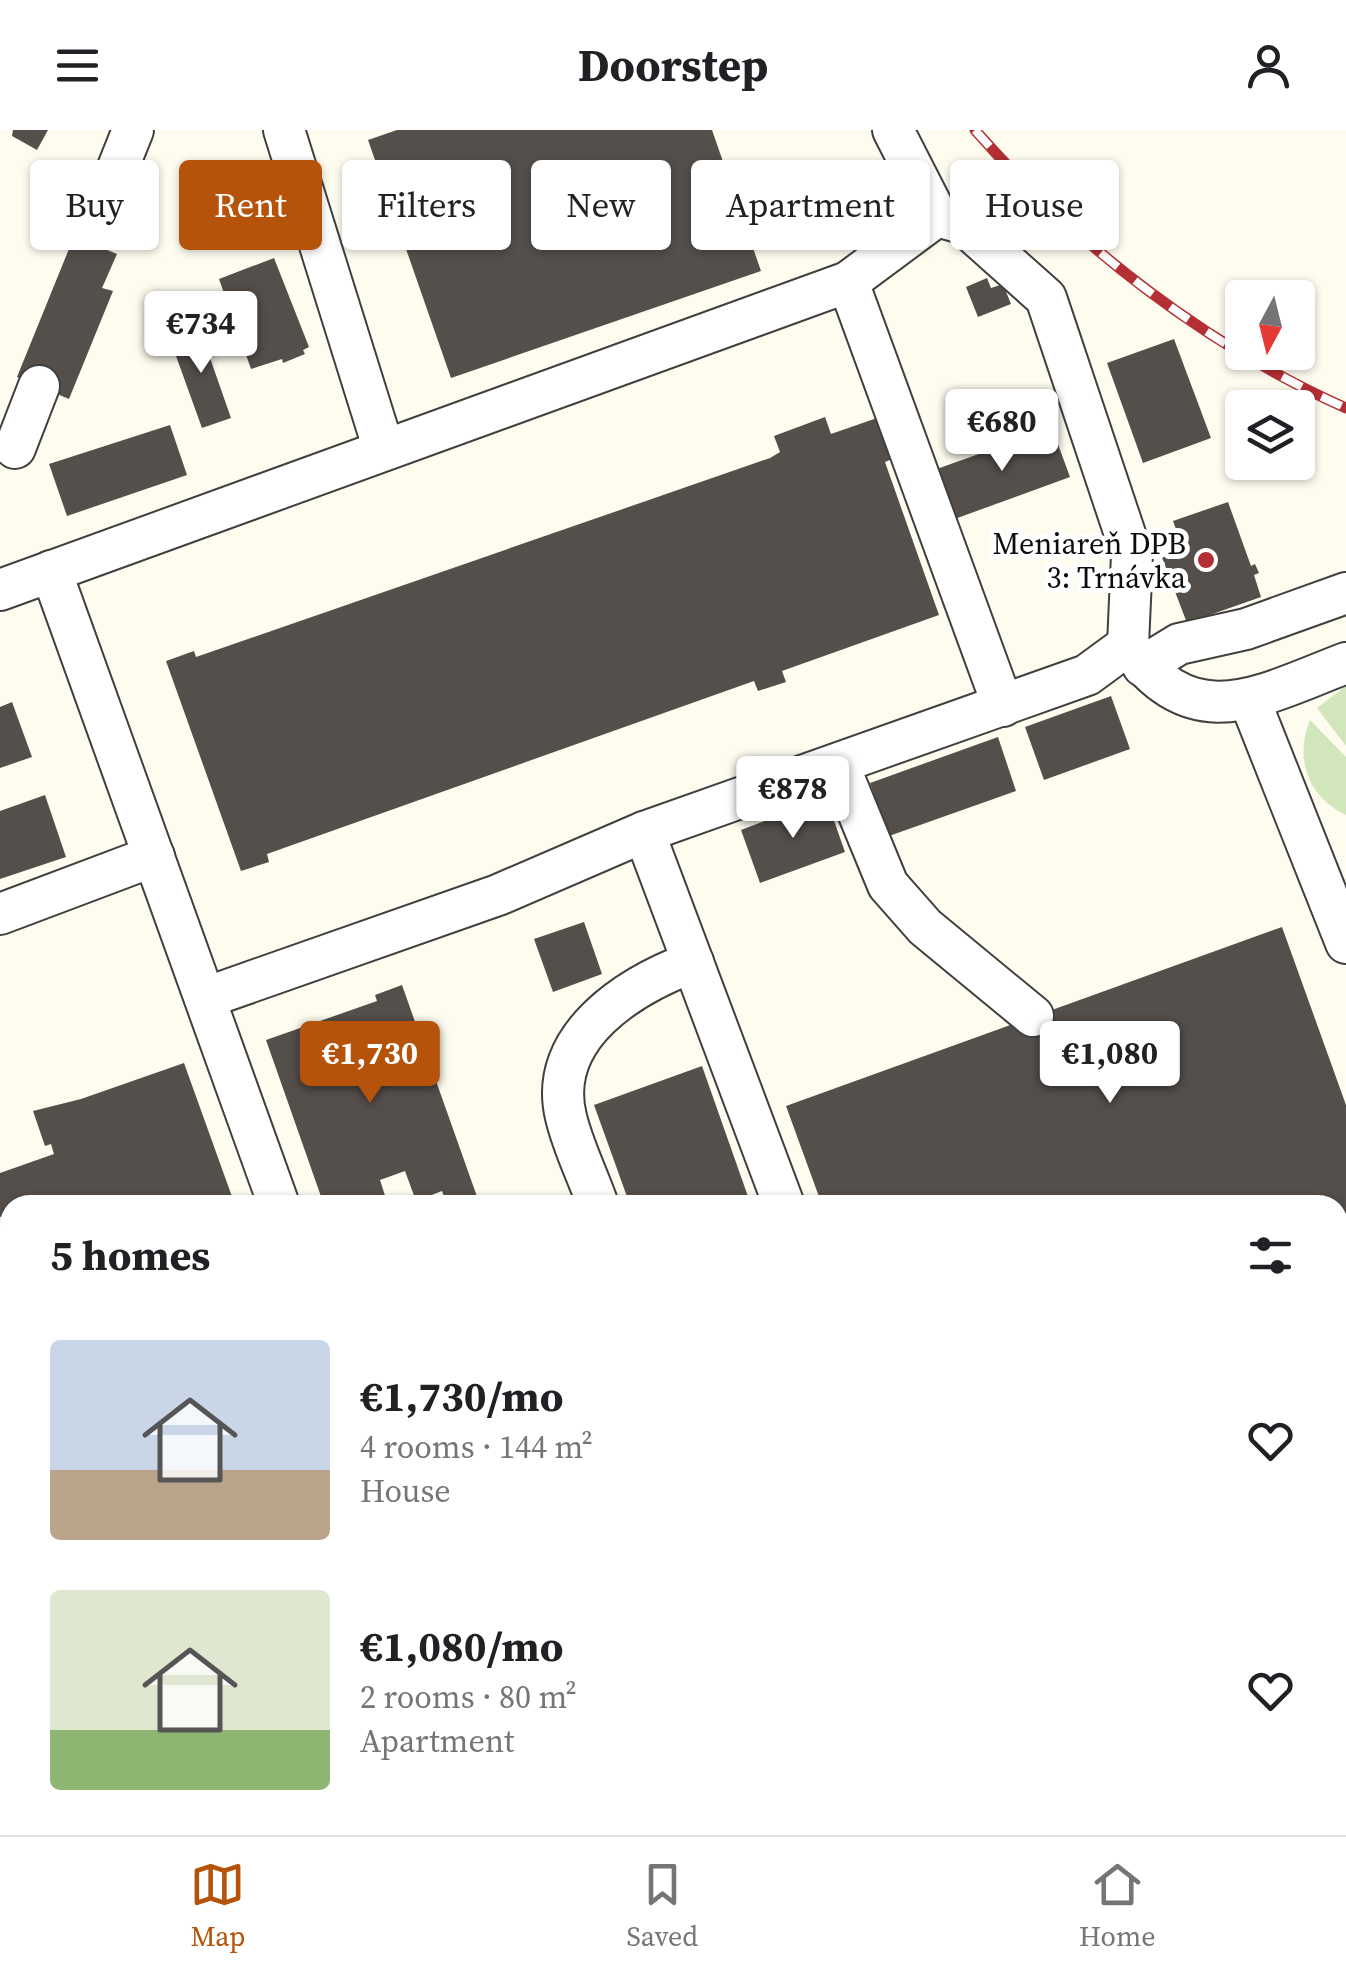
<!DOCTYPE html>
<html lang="en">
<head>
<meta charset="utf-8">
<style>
	:root { --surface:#fff; --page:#f6f6f6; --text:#202124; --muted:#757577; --line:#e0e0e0; --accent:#b45309 }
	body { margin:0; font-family:"Source Serif 4",serif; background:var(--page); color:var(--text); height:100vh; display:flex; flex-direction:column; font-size:38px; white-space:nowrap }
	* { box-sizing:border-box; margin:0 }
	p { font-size:32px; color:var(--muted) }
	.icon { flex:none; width:55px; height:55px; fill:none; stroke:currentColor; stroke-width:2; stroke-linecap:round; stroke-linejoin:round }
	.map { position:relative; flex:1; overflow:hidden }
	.side { position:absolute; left:0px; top:1065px; width:1348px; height:640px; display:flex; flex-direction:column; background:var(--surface); border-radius:30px 30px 0 0; box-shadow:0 2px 8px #0004 }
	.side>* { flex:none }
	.top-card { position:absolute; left:30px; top:30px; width:1288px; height:90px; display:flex; gap:20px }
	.needle { width:65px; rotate:187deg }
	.buttons { position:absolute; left:1225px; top:150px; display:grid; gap:20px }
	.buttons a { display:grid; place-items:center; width:90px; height:90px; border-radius:10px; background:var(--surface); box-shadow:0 2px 8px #0004; font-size:50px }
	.price { position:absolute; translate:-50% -85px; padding:0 22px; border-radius:10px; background:#fff; color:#222; font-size:32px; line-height:65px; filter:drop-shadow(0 2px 5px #0008) }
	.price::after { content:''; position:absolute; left:50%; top:60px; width:30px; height:22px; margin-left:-15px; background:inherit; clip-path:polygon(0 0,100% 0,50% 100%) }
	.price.active { background:var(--accent); color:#fff }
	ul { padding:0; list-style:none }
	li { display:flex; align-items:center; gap:30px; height:250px; padding:0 50px }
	li span { display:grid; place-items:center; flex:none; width:280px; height:200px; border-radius:10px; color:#555 }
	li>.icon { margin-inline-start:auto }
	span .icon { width:120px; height:120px; fill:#fffc; stroke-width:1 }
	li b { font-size:42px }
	h2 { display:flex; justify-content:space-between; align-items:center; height:120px; padding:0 50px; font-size:42px }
	.chip { padding:0 35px; border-radius:10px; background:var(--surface); box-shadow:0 2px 8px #0004; font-size:35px; line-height:90px }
	.chip.active { background:var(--accent); color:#fff }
	header { display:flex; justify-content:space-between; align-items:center; height:130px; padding:0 50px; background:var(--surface); font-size:45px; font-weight:700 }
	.menu { display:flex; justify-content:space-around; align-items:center; height:140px; border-top:2px solid var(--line); background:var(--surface); font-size:28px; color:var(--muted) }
	.menu a { display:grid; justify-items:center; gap:5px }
	.menu .active { color:var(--accent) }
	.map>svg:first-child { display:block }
	.green { fill:#d1e6bb }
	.building { fill:#554f4b }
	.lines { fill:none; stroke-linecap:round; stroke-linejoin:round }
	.minor-casing { stroke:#404040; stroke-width:44 }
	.minor { stroke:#fff; stroke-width:40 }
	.rail-casing { stroke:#b32f33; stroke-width:11 }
	.rail { stroke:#fff; stroke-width:8; stroke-dasharray:22; stroke-linecap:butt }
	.poi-dot { fill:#b32f33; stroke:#fff; stroke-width:4 }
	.labels { text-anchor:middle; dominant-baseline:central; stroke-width:10; stroke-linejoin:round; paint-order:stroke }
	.poi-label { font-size:30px; fill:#0d0d0d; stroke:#fff; text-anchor:end }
</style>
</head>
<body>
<header><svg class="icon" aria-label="menu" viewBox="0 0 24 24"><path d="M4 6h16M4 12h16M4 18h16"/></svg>Doorstep<svg class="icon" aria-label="person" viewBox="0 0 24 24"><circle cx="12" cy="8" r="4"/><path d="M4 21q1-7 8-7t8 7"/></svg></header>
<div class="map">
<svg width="1346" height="1705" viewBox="0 0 1346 1705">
	<rect width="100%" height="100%" fill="#fefbef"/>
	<g class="green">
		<path d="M 1346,556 L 1346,616 L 1317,578 Z"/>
		<path d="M 1310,590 L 1346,627 L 1346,685 C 1308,667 1294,629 1310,590 Z"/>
	</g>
	<g class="building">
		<path d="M 13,0 L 48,0 L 37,20 L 12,6 Z"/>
		<path d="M 397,0 L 712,0 L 761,141 L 451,248 L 368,10 Z"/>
		<path d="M 101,40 L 132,51 L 105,119 L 117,124 L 102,158 L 113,161 L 69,269 L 17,247 Z"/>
		<path d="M 274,128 L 309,217 L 303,220 L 305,224 L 283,233 L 282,229 L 251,239 L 219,149 Z"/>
		<path d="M 987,148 L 991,158 L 1003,154 L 1011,174 L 978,187 L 966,157 Z"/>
		<path d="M 195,185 L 231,288 L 202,298 L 176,226 L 188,221 L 178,191 Z"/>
		<path d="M 1174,209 L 1211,308 L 1143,333 L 1107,233 Z"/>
		<path d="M 825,287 L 831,304 L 877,288 L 892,329 L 885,332 L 939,485 L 782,541 L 786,552 L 758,561 L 754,551 L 267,724 L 269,732 L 241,741 L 166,531 L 194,521 L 196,527 L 770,328 L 780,322 L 774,306 Z"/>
		<path d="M 170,295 L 187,345 L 67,386 L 49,334 Z"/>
		<path d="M 1052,298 L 1070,347 L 952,390 L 934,340 Z"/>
		<path d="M 1228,372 L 1251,436 L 1255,434 L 1259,443 L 1254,445 L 1261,467 L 1187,493 L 1161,425 L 1183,418 L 1173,391 Z"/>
		<path d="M 1111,566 L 1130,619 L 1044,650 L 1025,597 Z"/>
		<path d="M 12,572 L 32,627 L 0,638 L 0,577 Z"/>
		<path d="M 998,607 L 1016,661 L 889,706 L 870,653 Z"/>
		<path d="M 45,665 L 66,727 L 0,749 L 0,681 Z"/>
		<path d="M 826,668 L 845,722 L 760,753 L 741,700 Z"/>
		<path d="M 584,792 L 602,844 L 553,862 L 534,809 Z"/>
		<path d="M 1282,797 L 1346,975 L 1346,1303 L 1338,1306 L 1338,1075 L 822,1075 L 786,976 Z"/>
		<path d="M 402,855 L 480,1075 L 447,1075 L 442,1061 L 416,1071 L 405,1041 L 380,1050 L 388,1075 L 324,1075 L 266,910 L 377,871 L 375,865 Z"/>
		<path d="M 184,933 L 235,1075 L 59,1075 L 58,1070 L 10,1075 L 10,1084 L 0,1087 L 0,1043 L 54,1024 L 51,1014 L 45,1016 L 33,981 L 81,969 Z"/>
		<path d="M 702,936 L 751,1075 L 630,1075 L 594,975 Z"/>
		<path d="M 220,1695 L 263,1695 L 267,1705 L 218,1705 L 215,1697 Z"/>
		<path d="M 342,1695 L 367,1695 L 370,1705 L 345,1705 Z"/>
	</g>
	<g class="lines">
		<defs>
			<g id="minor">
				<path d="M 284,0 L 384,320"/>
				<path d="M 115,45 L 133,0"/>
				<path d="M 848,152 L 1003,576"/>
				<path d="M 15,318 L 39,256"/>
				<path d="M 51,441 L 279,1075"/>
				<path d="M 0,460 L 848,152 L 937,86"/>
				<path d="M 1128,515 C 1192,608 1260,566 1346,533"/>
				<path d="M 1143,536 L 1179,514 L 1246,499 L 1346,463"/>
				<path d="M 1250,571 L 1346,813"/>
				<path d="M 839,636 L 888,755 L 925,797 L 1033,886"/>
				<path d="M 644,702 L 784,1075"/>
				<path d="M 0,784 L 154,726"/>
				<path d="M 205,868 L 498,765 L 644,702 L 1087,545 L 1128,515 L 1132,425 L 1046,168 L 962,93 L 937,86 L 893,0"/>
				<path d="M 598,1075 C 588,1046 573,1017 566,987 C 546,906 631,855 693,832"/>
				<path d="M 1338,1627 L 1346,1625"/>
				<path d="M 289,1695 L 292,1705"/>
				<path d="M 502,1695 L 505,1705"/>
				<path d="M 638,1695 L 642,1705"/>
				<path d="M 939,1695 L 945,1705"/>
				<path d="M 1055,1695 L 1092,1705"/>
				<path d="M 990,1705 L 1019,1695"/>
				<path d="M 1105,1705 L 1135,1695"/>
			</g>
		</defs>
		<use href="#minor" class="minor-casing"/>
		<use href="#minor" class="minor"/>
		<defs>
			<path id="rail" d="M 975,0 C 1077,116 1205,215 1346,278"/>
		</defs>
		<use href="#rail" class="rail-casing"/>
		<use href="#rail" class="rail"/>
	</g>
	<circle class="poi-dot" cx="1206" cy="430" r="10"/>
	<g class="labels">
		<g class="poi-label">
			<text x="1186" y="413">Meniareň DPB<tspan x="1186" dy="34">3: Trnávka</tspan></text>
		</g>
	</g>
</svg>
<div class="buttons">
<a><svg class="needle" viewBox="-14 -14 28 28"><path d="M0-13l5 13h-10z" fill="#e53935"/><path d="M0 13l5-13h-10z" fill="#757577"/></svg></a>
<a><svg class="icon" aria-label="layers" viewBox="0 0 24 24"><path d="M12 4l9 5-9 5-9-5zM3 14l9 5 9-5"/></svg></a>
</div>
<b class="price" style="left:201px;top:246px">€734</b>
<b class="price" style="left:1002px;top:344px">€680</b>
<b class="price" style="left:793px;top:711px">€878</b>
<b class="price active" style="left:370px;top:976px">€1,730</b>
<b class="price" style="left:1110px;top:976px">€1,080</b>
<div class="top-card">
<a class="chip">Buy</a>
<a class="chip active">Rent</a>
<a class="chip">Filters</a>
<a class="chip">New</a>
<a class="chip">Apartment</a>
<a class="chip">House</a>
</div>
<section class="side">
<h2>5 homes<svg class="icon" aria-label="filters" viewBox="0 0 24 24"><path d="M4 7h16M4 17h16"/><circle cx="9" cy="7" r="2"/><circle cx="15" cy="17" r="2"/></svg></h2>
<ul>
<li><span style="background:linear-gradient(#c9d6e8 65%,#b9a48a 0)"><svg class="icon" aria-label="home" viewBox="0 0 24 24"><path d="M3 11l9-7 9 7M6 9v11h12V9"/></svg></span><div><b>€1,730/mo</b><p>4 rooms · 144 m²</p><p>House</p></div><svg class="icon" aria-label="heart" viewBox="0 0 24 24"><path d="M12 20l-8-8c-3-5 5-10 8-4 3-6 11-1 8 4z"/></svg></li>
<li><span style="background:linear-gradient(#dfe7d0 70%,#8fb573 0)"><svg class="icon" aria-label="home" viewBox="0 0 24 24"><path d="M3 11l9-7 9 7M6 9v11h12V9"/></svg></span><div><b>€1,080/mo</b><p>2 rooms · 80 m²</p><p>Apartment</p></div><svg class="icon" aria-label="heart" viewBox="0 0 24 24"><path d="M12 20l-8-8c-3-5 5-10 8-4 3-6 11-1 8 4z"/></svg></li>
</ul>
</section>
</div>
<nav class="menu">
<a class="active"><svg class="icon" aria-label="map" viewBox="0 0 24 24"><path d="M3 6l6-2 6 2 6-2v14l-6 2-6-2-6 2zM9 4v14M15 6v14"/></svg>Map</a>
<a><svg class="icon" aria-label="saved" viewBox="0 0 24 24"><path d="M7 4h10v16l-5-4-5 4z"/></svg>Saved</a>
<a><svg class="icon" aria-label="home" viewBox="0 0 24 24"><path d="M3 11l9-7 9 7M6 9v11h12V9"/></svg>Home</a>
</nav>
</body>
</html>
